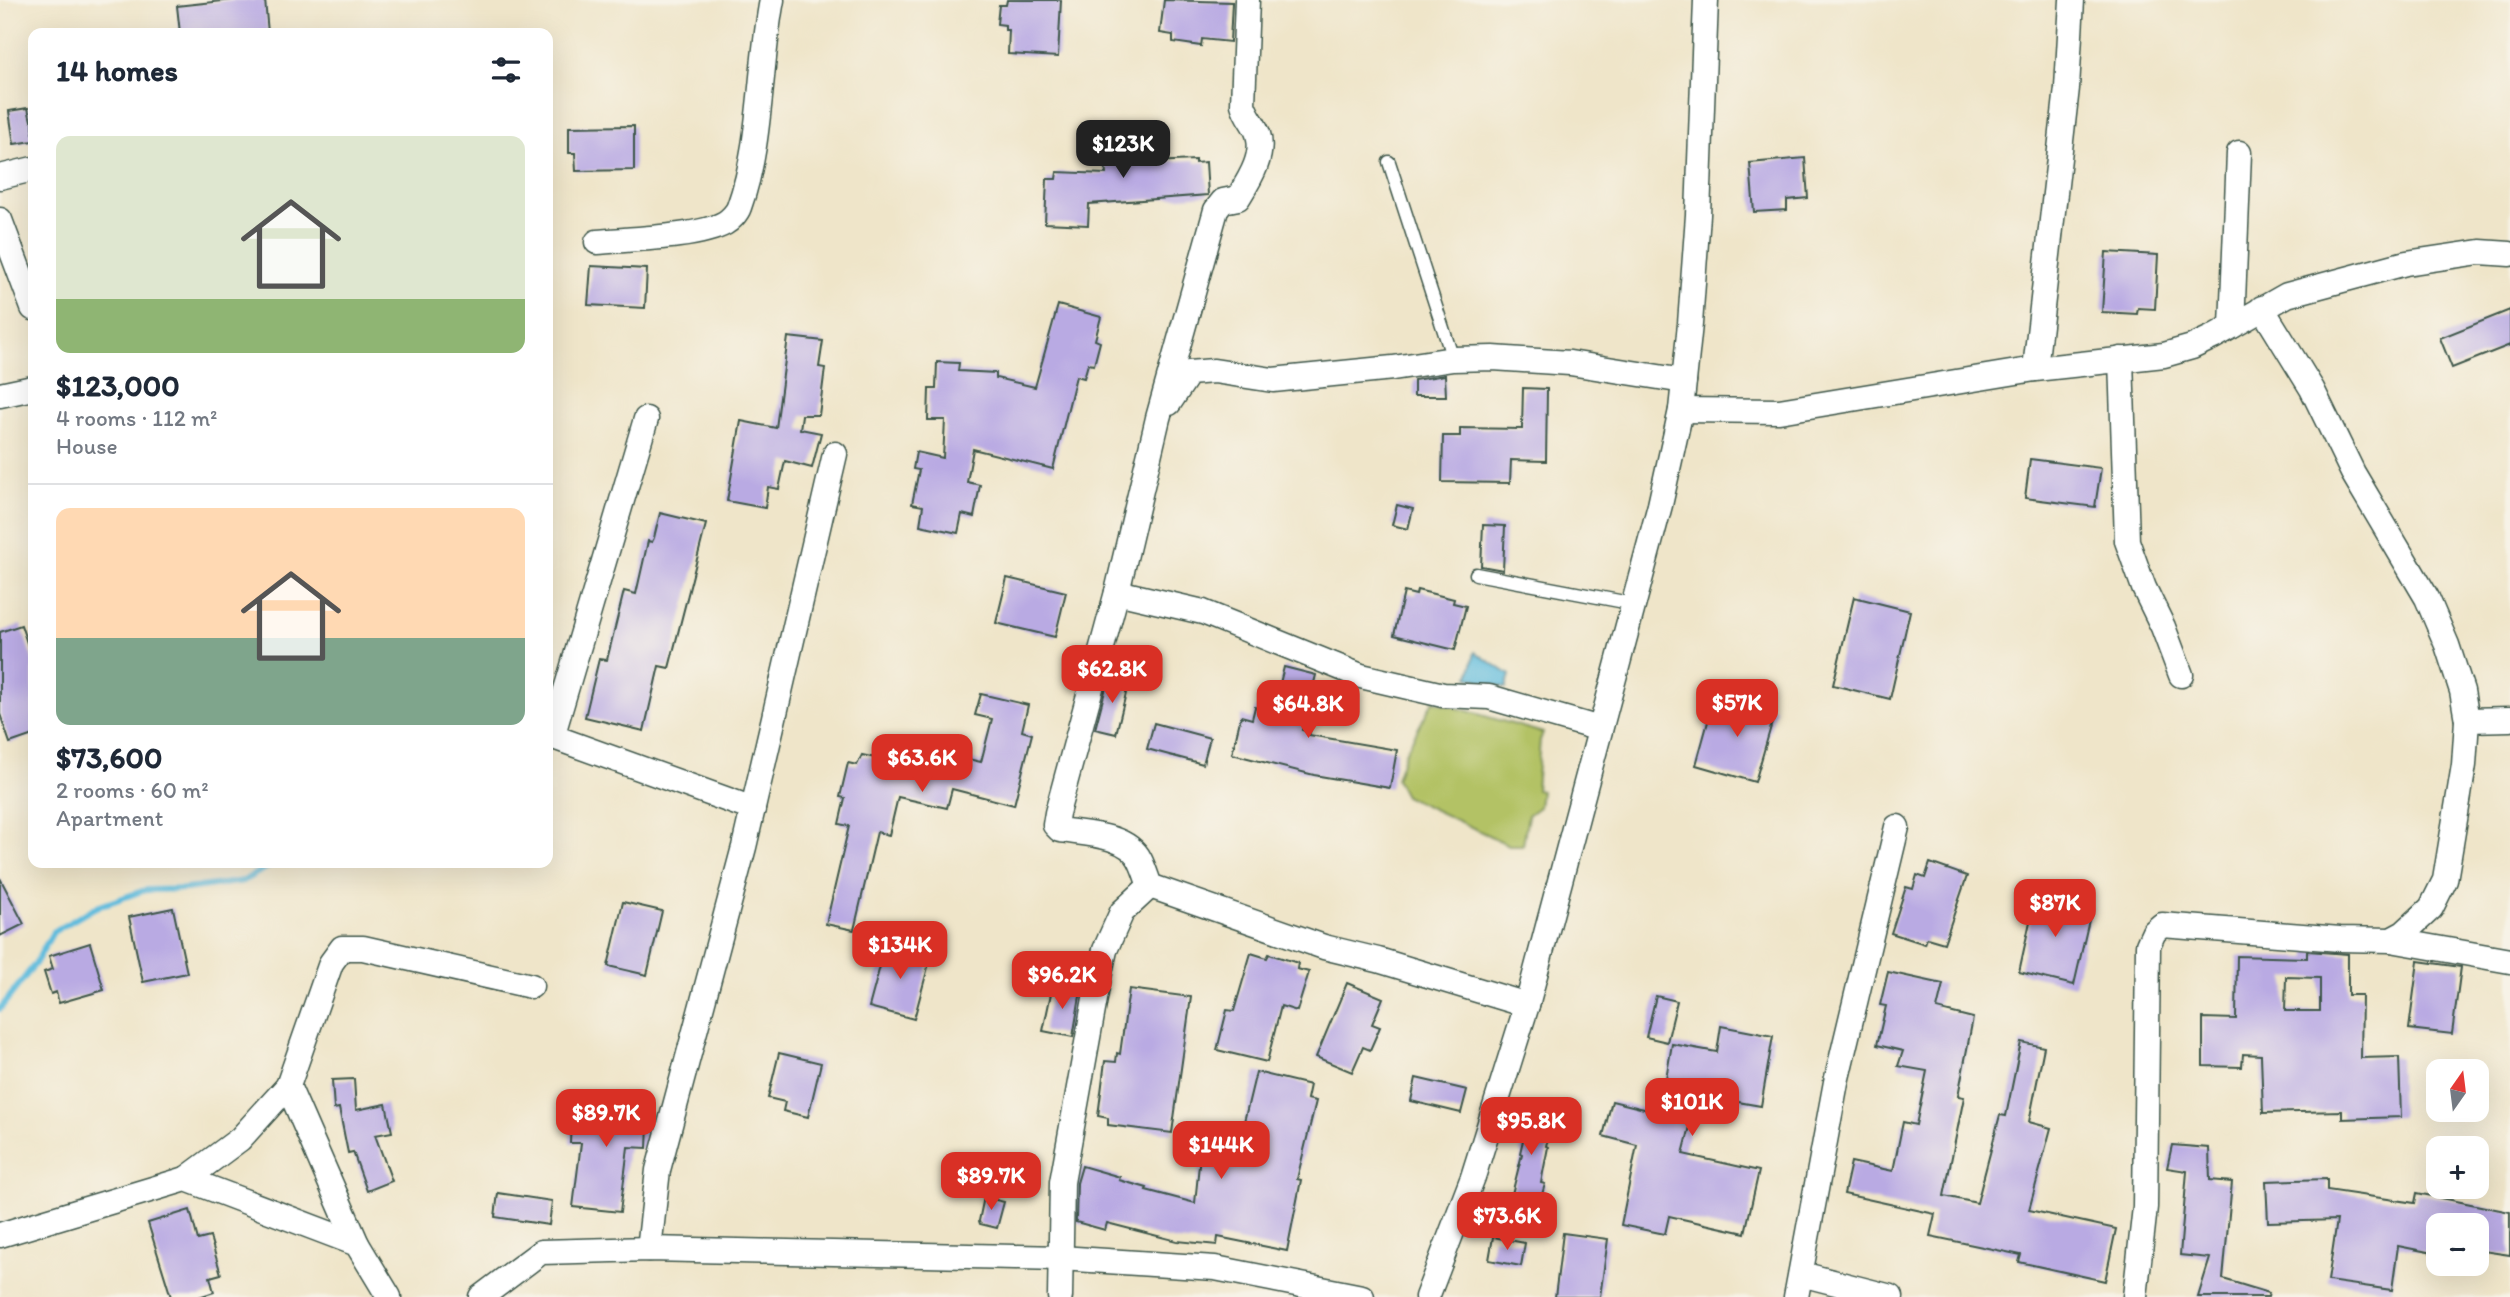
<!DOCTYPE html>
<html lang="en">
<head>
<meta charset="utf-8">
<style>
	:root { --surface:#fff; --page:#f2f2f3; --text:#1f2937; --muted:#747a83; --line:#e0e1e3; --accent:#d93025 }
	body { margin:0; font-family:Itim,sans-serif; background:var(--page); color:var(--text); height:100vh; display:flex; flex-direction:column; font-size:26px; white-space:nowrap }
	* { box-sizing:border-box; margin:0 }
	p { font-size:23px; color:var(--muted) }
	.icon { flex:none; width:38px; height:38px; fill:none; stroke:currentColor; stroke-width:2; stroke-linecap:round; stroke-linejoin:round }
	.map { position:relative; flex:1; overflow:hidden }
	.side { position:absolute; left:28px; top:28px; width:525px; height:840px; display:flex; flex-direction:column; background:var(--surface); border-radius:14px; box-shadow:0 7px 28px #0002 }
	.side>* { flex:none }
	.needle { width:46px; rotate:14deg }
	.controls { position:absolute; left:2426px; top:1059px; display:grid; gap:14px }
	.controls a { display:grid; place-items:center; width:63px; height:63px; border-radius:14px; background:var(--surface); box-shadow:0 7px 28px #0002; font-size:35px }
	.price { position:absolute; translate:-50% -60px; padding:0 16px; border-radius:14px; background:var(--accent); color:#fff; font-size:23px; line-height:46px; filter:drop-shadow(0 2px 4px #0008) }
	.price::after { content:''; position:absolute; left:50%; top:42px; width:21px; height:16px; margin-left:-10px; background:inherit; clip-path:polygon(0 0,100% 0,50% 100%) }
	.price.active { background:#222; color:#fff }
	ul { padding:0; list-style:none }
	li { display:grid; align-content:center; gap:14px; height:371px; padding:0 28px }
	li+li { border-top:2px solid var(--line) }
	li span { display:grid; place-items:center; height:217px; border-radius:14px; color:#555 }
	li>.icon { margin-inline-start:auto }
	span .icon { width:126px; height:126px; fill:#fffc; stroke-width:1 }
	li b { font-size:30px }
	h2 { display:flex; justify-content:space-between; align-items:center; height:84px; padding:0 28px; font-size:30px }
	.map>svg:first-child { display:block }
	.green { fill:#b3c265; stroke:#69804c; stroke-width:2 }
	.water { fill:#5fbcdd; stroke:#3f7c88; stroke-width:2 }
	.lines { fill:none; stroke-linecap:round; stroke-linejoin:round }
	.stream { stroke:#5fbcdd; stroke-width:6 }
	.building { fill:#b9aae3; fill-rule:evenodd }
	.service-casing { stroke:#3e564a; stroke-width:15 }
	.minor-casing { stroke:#3e564a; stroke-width:27 }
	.service { stroke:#fff; stroke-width:12 }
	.minor { stroke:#fff; stroke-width:24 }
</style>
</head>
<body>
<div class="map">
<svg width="2510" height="1297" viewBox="0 0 2510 1297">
	<rect width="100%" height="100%" fill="#f7f3e8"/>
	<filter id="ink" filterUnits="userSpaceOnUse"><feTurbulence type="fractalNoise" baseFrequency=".0143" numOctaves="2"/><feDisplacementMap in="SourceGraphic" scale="14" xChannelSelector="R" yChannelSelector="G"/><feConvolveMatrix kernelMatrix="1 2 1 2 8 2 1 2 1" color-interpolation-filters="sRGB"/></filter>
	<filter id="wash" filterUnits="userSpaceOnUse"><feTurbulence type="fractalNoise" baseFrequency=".00686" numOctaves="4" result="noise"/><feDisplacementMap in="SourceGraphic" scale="28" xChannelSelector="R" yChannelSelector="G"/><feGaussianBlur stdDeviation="1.57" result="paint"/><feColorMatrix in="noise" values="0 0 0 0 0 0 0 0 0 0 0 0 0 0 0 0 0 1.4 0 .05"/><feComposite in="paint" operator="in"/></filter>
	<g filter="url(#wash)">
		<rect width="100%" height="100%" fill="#efe5c9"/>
		<path class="green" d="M 1433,701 L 1543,733 L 1540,740 L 1536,790 L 1541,791 L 1539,807 L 1528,815 L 1523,845 L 1509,845 L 1405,796 L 1396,779 L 1405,753 Z"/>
		<path class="water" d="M 1475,652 L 1510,675 L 1506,688 L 1469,677 Z"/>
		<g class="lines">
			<path class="stream" d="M 0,1009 L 35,964 L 53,932 L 94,908 L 145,890 L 185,889 L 243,881 L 275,863"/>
		</g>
		<g id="blocks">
			<g class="building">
				<path d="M 232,0 L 265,0 L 268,33 L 180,33 L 177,6 Z"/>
				<path d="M 1007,0 L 1061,0 L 1058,57 L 1008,54 L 1009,30 L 1005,30 L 1005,25 L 997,24 L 999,5 L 1006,5 Z"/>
				<path d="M 1164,0 L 1232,2 L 1230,42 L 1202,39 L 1201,46 L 1173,42 L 1173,35 L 1160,33 Z"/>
				<path d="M 28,108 L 31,121 L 33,120 L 33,141 L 14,144 L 9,111 Z"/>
				<path d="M 634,126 L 634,170 L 576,171 L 575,153 L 569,153 L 569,127 Z"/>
				<path d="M 1150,128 L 1153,162 L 1195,160 L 1195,163 L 1206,162 L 1208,195 L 1089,204 L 1088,225 L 1045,223 L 1047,179 L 1056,179 L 1057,172 L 1106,174 L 1103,137 L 1131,135 L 1130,130 Z"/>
				<path d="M 1805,158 L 1808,198 L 1787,200 L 1787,210 L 1754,212 L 1750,163 Z"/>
				<path d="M 2106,252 L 2158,255 L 2155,309 L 2138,308 L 2137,314 L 2102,312 Z"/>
				<path d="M 591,266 L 647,269 L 645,308 L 588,305 Z"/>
				<path d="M 1058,305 L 1101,317 L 1095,340 L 1100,342 L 1094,365 L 1088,364 L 1084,378 L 1076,376 L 1053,469 L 973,449 L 967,482 L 980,485 L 974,517 L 962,514 L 958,533 L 920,525 L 923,506 L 912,504 L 919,470 L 913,469 L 916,452 L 943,458 L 945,420 L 928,420 L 929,389 L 936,389 L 937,362 L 959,363 L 958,371 L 996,373 L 996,378 L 1035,387 Z"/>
				<path d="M 2510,310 L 2510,345 L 2452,368 L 2440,338 Z"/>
				<path d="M 788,337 L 823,341 L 819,367 L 825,368 L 819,415 L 802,415 L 800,429 L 821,433 L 812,468 L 785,461 L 779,489 L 768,487 L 765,508 L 727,501 L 741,421 L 776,428 Z"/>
				<path d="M 1445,375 L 1446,396 L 1414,396 L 1414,380 Z"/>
				<path d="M 1523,388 L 1547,389 L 1546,461 L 1511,460 L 1510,483 L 1442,482 L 1443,436 L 1460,436 L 1460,428 L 1522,429 Z"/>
				<path d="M 2030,459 L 2101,468 L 2095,507 L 2025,498 Z"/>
				<path d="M 1397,505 L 1413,509 L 1408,529 L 1392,525 Z"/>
				<path d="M 660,513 L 706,524 L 669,668 L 659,666 L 644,731 L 585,717 L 599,659 L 607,660 L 624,591 L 636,594 L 648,541 L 652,542 L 654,538 Z"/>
				<path d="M 1483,525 L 1505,526 L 1503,570 L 1481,566 Z"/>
				<path d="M 1007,578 L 1066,592 L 1055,637 L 996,623 Z"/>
				<path d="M 1417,590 L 1454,599 L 1453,603 L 1466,606 L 1455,650 L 1394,635 L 1404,592 L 1416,595 Z"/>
				<path d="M 1854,597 L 1910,611 L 1890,699 L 1833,685 Z"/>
				<path d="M 21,625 L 33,661 L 33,735 L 10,743 L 0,714 L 0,632 Z"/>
				<path d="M 1284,667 L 1316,675 L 1302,730 L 1310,732 L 1309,735 L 1397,750 L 1390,788 L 1314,775 L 1232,754 L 1241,716 L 1252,719 L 1255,707 L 1273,712 Z"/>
				<path d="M 1109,676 L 1129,681 L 1116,734 L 1095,729 Z"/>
				<path d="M 981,694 L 1028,705 L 1022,731 L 1032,734 L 1014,805 L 952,789 L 947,808 L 898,797 L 889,835 L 877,832 L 854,930 L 826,924 L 849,826 L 839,824 L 845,798 L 840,797 L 848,763 L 857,765 L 862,755 L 924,769 L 929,750 L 981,762 L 992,719 L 975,715 Z"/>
				<path d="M 1726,694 L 1776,709 L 1755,782 L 1696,765 L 1709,718 L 1719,721 Z"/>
				<path d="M 1154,723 L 1210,738 L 1203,764 L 1147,749 Z"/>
				<path d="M 1930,863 L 1967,876 L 1944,943 L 1927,938 L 1925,944 L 1891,933 L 1906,887 L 1913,889 L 1917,875 L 1925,878 Z"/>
				<path d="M 0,878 L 24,924 L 0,936 Z"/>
				<path d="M 2036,894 L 2092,907 L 2074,985 L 2019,972 Z"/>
				<path d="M 623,902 L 662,911 L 647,975 L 608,966 Z"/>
				<path d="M 173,908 L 187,973 L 143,982 L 129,917 Z"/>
				<path d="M 90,943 L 104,990 L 59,1003 L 56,992 L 51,994 L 44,972 L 53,969 L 49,956 Z"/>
				<path d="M 886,944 L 931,956 L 914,1019 L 869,1007 Z"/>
				<path d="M 2307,951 L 2348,954 L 2348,995 L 2362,995 L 2361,1058 L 2399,1057 L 2401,1117 L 2342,1119 L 2342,1111 L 2263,1113 L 2261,1055 L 2243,1054 L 2242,1067 L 2203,1066 L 2203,1018 L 2236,1019 L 2237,956 L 2307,958 ZM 2286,977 L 2320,978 L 2320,1011 L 2285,1011 Z"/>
				<path d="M 1251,953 L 1267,958 L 1269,954 L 1298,963 L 1297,969 L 1309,972 L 1297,1011 L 1281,1006 L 1267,1062 L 1217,1050 L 1227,1010 L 1234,1011 Z"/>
				<path d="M 2418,961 L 2461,967 L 2452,1034 L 2409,1029 Z"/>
				<path d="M 1888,972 L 1943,984 L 1937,1009 L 1973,1018 L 1958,1096 L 1964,1097 L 1944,1196 L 1977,1203 L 2000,1115 L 2006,1116 L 2021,1042 L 2044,1047 L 2029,1122 L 2051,1128 L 2029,1210 L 2116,1229 L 2105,1281 L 2019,1262 L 2021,1255 L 1930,1236 L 1935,1214 L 1844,1194 L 1851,1162 L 1893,1171 L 1903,1122 L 1916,1125 L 1927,1071 L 1898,1066 L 1903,1051 L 1877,1045 L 1886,1006 L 1880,1005 Z"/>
				<path d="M 1347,983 L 1383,998 L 1372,1024 L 1380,1027 L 1370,1050 L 1363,1047 L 1352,1072 L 1316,1057 Z"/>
				<path d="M 1053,984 L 1081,990 L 1073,1037 L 1043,1031 Z"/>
				<path d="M 1129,989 L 1191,997 L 1172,1133 L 1108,1125 L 1108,1118 L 1098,1116 L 1105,1061 L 1116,1062 L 1117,1053 L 1120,1054 Z"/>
				<path d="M 1656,996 L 1677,1001 L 1667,1042 L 1646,1037 Z"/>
				<path d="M 1721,1026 L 1773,1036 L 1761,1106 L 1698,1095 L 1683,1154 L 1759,1171 L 1745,1233 L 1669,1216 L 1665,1234 L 1621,1225 L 1637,1145 L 1603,1136 L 1612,1101 L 1660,1113 L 1672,1044 L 1717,1052 Z"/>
				<path d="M 779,1053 L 821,1063 L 808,1117 L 783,1111 L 785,1102 L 768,1098 Z"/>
				<path d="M 1256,1072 L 1310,1085 L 1307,1099 L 1316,1101 L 1297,1179 L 1301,1180 L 1287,1251 L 1218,1237 L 1217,1245 L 1177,1241 L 1107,1223 L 1105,1230 L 1076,1222 L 1077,1183 L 1082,1166 L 1120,1177 L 1119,1180 L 1147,1188 L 1146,1190 L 1195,1203 L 1200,1155 L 1235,1159 Z"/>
				<path d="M 1416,1078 L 1467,1090 L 1461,1113 L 1411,1101 Z"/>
				<path d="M 354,1079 L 356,1110 L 386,1104 L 392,1132 L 375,1135 L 392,1181 L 367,1191 L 353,1152 L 348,1153 L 339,1108 L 334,1109 L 332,1080 Z"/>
				<path d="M 572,1100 L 649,1102 L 647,1148 L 628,1147 L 620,1212 L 573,1207 L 581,1143 L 570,1143 Z"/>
				<path d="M 1513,1112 L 1552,1122 L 1546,1146 L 1548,1147 L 1541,1183 L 1545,1184 L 1539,1205 L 1511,1198 L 1522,1154 L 1520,1153 L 1524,1136 L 1508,1132 Z"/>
				<path d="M 2172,1145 L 2209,1148 L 2210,1180 L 2232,1182 L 2223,1279 L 2269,1293 L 2268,1297 L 2198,1297 L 2210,1258 L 2180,1255 L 2187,1171 L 2167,1168 Z"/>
				<path d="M 2327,1179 L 2327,1190 L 2415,1203 L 2417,1193 L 2510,1212 L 2510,1255 L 2476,1250 L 2476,1225 L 2438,1225 L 2438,1254 L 2398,1246 L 2392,1290 L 2328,1281 L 2337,1220 L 2268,1222 L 2266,1181 Z"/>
				<path d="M 498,1193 L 552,1201 L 549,1225 L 495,1217 Z"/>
				<path d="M 984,1197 L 1004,1202 L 997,1228 L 980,1224 L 979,1221 Z"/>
				<path d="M 190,1210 L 198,1240 L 210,1237 L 221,1274 L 210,1277 L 214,1292 L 199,1297 L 171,1297 L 148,1223 Z"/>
				<path d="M 1563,1233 L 1608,1239 L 1600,1297 L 1555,1297 Z"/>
				<path d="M 1493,1237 L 1525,1243 L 1521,1266 L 1489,1260 Z"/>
			</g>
		</g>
	</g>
	<g filter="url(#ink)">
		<use href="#blocks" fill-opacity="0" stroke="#3e564a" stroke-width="2"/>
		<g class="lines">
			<defs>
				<g id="service">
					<path d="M 1389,162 L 1453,359"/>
					<path d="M 1476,574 L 1635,604"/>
				</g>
				<g id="minor">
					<path d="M 1247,0 L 1243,104 C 1246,116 1255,124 1258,134 C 1265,156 1249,180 1238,198 L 1223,201 L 1216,210 L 1158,418 L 1117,592 L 1057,813 L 1055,825 L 1060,830 C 1085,834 1127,834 1140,860 C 1144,868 1147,878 1150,886 L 1324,947 L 1378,960 L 1527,1005"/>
					<path d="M 0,177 L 33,169"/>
					<path d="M 0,220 L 33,308"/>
					<path d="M 597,242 C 629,239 698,238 725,223 C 730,220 737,213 739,207 C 762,144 759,66 772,0"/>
					<path d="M 2232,326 L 2239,153"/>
					<path d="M 2121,359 L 2127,541 L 2144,588 L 2163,627 L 2181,675"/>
					<path d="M 2035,369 L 2067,88 L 2072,0"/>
					<path d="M 0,395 L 33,388"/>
					<path d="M 1169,403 L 1189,373 L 1214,371 L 1273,380 L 1393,368 L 1453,359 L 1493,358 L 1570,363 L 1684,381"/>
					<path d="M 1681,410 L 1779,411 L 2035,369 L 2164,355 L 2192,347 L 2213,337 L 2287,295 L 2406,263 L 2480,252 L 2510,254"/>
					<path d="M 1117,592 L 1203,612 L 1361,676 L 1443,695 L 1489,697 L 1600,729"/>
					<path d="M 2467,720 L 2510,719"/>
					<path d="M 548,735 L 753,809"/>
					<path d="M 552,737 L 646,419"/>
					<path d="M 2391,940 L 2510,961"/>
					<path d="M 186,1179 L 240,1139 L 288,1086"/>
					<path d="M 0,1235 L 186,1179 L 357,1244 L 389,1297"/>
					<path d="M 357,1244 L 288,1086 L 331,963 L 342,948 L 363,948 L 531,986"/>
					<path d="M 649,1249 L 658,1170 L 744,847 L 835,454"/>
					<path d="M 1801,1274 L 1891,1297"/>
					<path d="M 481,1297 L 541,1252 L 649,1249 L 1060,1258 L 1215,1268 L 1362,1297"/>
					<path d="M 1060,1297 L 1062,1182 L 1098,982 L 1105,950 L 1122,912 L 1150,886"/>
					<path d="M 1427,1297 L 1473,1177 L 1527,1005 L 1660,505 L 1681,410 L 1690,324 L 1698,215 L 1706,0"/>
					<path d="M 1796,1297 L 1836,1082 L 1897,827"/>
					<path d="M 2135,1297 L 2145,1207 L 2148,945 L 2154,932 L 2162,925 L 2340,939 L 2391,940 L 2404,933 L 2431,908 L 2445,880 L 2464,765 L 2467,720 L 2462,691 L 2447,645 L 2427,598 L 2353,473 L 2312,389 L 2262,308"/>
				</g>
			</defs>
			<use href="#service" class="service-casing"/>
			<use href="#minor" class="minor-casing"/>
			<use href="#service" class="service"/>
			<use href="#minor" class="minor"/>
		</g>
	</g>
</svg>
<div class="controls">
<a><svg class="needle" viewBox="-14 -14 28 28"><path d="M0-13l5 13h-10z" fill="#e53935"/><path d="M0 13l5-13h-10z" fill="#747a83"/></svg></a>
<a>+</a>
<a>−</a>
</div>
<b class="price active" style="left:1123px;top:180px">$123K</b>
<b class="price" style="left:1112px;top:705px">$62.8K</b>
<b class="price" style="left:1737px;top:739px">$57K</b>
<b class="price" style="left:1308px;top:740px">$64.8K</b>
<b class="price" style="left:922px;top:794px">$63.6K</b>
<b class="price" style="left:2055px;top:939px">$87K</b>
<b class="price" style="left:900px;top:981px">$134K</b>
<b class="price" style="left:1062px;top:1011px">$96.2K</b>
<b class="price" style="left:1692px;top:1138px">$101K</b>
<b class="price" style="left:606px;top:1149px">$89.7K</b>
<b class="price" style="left:1531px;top:1157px">$95.8K</b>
<b class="price" style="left:1221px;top:1181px">$144K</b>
<b class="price" style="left:991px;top:1212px">$89.7K</b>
<b class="price" style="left:1507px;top:1252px">$73.6K</b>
<section class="side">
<h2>14 homes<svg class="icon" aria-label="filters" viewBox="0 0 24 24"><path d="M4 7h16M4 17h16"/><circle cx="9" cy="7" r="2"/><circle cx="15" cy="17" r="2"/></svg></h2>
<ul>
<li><span style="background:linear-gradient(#dfe7d0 75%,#8fb573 0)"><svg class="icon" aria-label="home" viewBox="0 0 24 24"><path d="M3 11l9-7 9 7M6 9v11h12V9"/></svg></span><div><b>$123,000</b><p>4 rooms · 112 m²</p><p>House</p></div></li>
<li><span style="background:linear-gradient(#ffd9b3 60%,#7fa58c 0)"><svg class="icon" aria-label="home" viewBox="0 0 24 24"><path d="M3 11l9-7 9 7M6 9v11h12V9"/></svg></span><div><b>$73,600</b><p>2 rooms · 60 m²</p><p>Apartment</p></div></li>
</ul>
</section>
</div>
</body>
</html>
